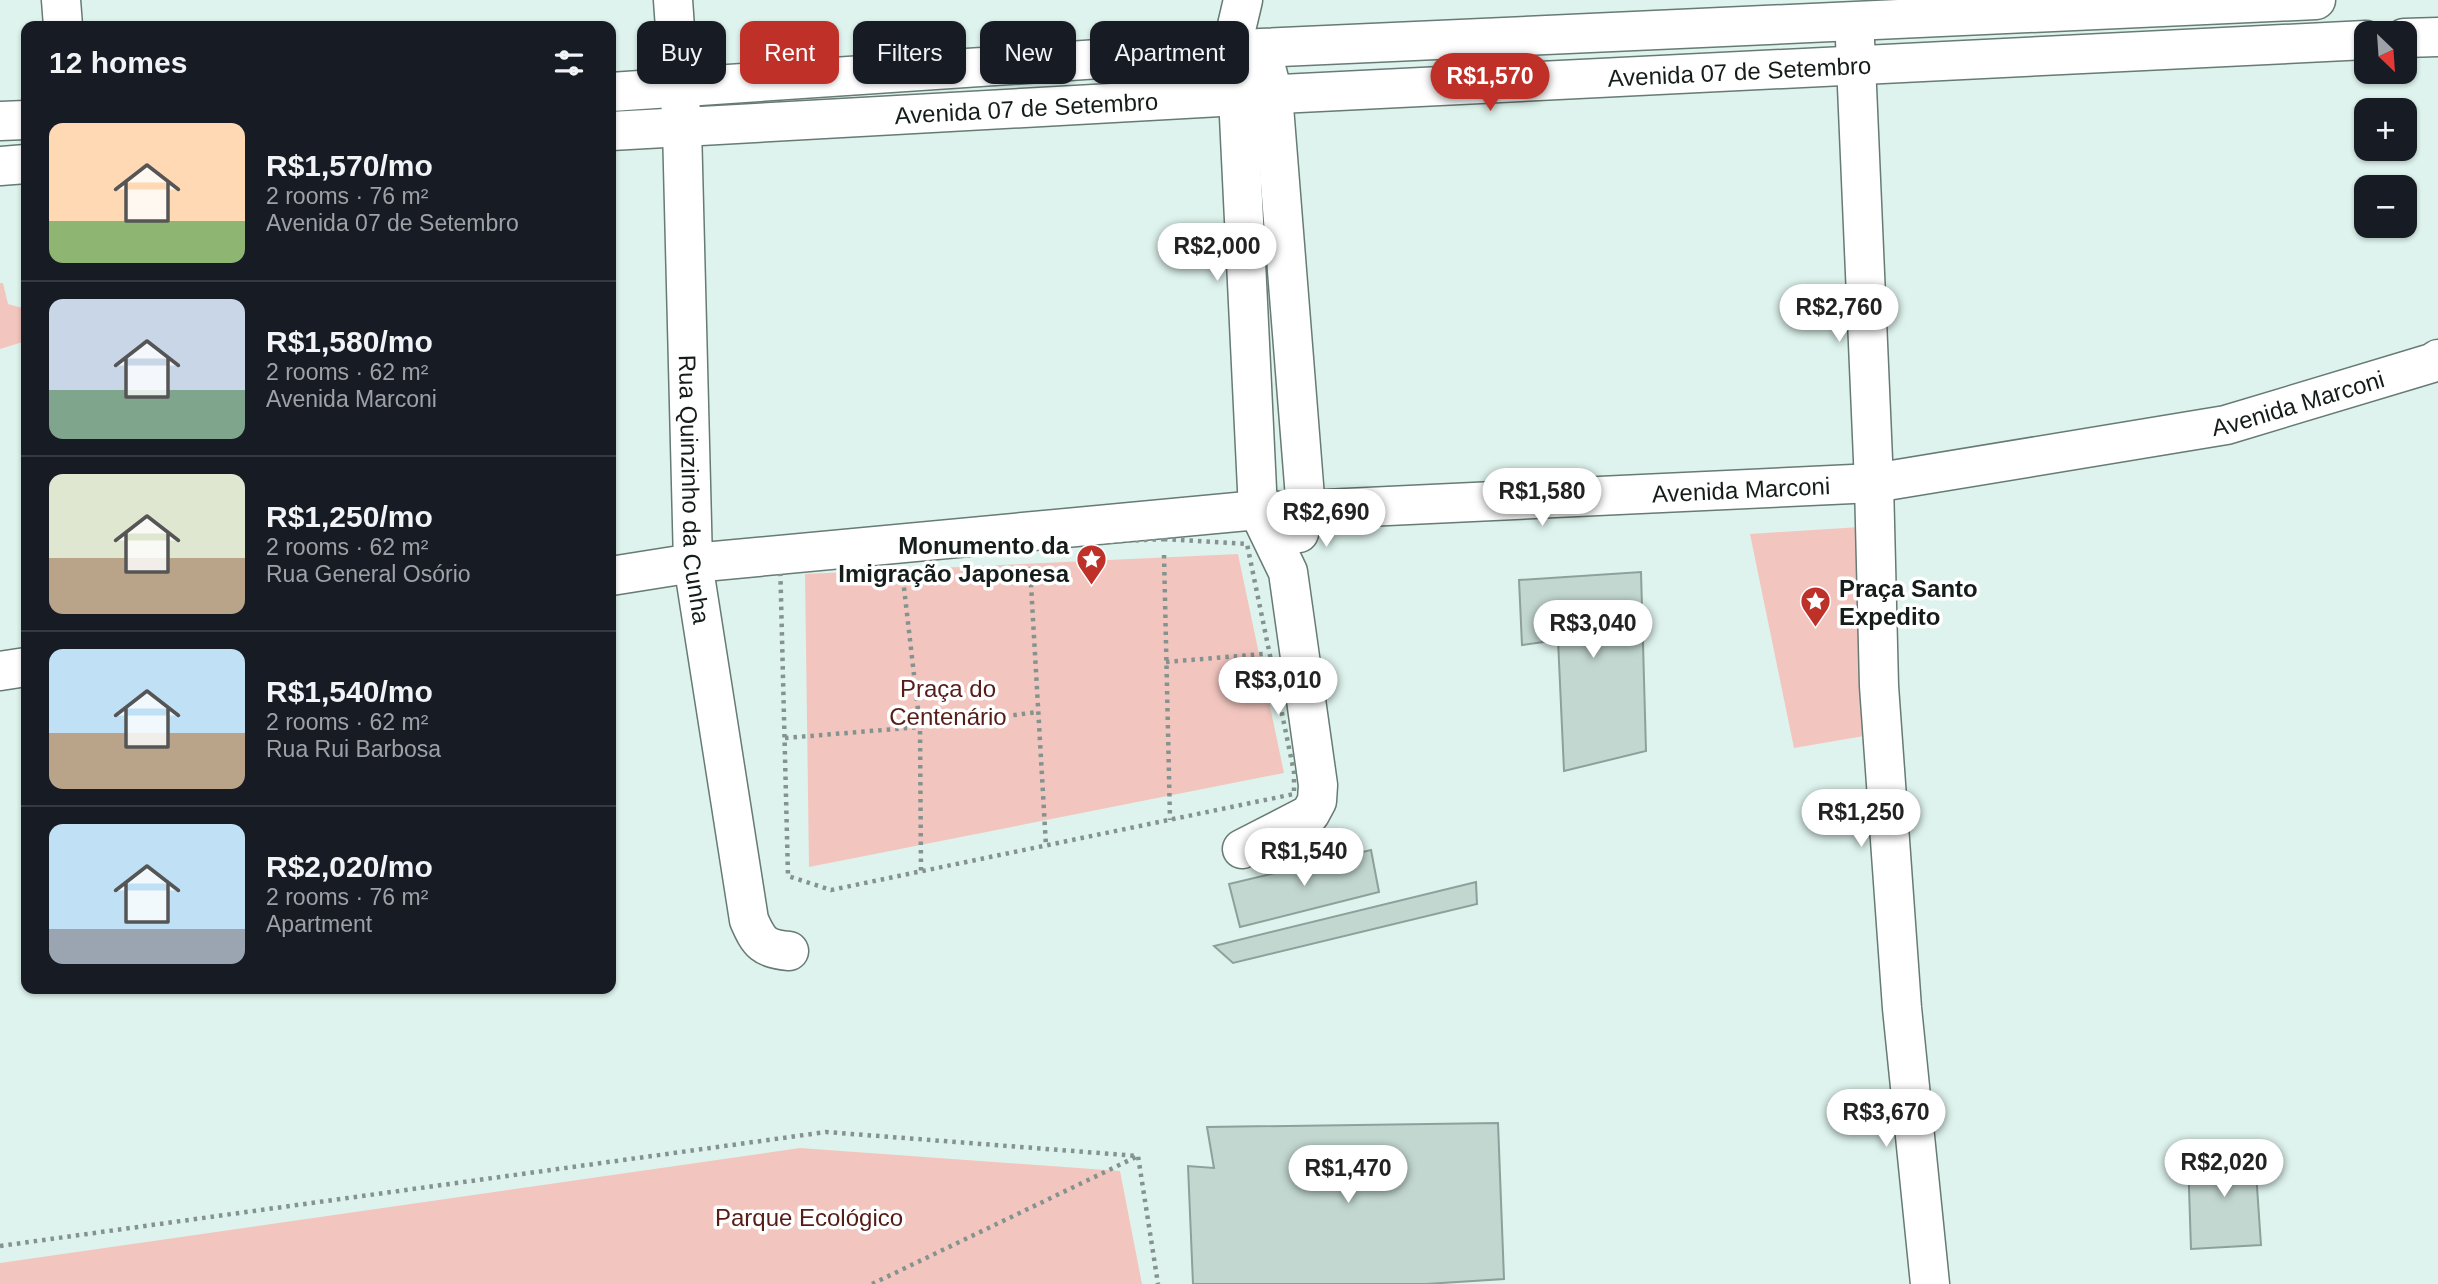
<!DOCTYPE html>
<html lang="en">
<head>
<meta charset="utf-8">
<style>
	:root { --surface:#171b24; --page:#242831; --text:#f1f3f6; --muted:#9ea1a6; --line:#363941; --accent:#bf3128 }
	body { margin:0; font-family:Helvetica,sans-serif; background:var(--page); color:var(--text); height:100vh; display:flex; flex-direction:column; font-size:26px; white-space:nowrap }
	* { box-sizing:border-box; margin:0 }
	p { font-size:23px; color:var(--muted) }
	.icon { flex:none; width:38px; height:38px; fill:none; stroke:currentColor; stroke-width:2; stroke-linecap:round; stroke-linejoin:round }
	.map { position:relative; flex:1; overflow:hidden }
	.side { position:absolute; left:21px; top:21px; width:595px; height:973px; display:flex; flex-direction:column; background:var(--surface); border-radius:14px; box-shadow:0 2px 5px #0004 }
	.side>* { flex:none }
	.guide { position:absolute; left:637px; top:21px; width:665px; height:63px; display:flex; gap:14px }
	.needle { width:46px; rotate:155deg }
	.tools { position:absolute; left:2354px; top:21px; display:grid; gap:14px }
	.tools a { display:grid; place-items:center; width:63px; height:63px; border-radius:14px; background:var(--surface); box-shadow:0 2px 5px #0004; font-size:35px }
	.price { position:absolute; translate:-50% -60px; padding:0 16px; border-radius:24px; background:#fff; color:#222; font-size:23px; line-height:46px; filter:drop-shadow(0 2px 4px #0008) }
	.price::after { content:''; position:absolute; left:50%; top:42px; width:21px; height:16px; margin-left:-10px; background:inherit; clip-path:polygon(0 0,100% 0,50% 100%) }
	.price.on { background:var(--accent); color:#fff }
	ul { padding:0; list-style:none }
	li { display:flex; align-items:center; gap:21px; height:175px; padding:0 28px }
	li+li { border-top:2px solid var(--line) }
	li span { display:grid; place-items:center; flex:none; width:196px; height:140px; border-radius:14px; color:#555 }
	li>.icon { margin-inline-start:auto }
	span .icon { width:84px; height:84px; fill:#fffc; stroke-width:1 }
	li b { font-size:30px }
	h2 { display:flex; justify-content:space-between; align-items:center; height:84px; padding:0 28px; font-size:30px }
	.chip { padding:0 24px; border-radius:14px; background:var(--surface); box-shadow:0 2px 5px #0004; font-size:24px; line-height:63px }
	.chip.on { background:var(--accent); color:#fff }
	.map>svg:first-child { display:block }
	.green { fill:#f2c6bf }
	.building { fill:#c2d7d0; stroke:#8da09a; stroke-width:2 }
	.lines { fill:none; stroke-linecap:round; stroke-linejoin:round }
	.street-casing { stroke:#677a74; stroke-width:41 }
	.path { stroke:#84938f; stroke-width:4.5; stroke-dasharray:3.5 5; stroke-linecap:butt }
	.street { stroke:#fff; stroke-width:38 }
	.labels { text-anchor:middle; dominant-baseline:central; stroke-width:7; stroke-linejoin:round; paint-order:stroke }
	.street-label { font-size:24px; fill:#151d1a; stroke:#fff }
	.poi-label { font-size:24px; font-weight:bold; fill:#151d1a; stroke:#fff; text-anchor:end }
	.park-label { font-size:24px; fill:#561c17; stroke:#fff }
</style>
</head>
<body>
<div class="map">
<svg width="2438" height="1284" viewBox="0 0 2438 1284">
	<rect width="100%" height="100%" fill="#def3ed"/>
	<g class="green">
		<path d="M 0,283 L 3,283 L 8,304 L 26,309 L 26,341 L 0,349 Z"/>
		<path d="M 1860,527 L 1864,736 L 1794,748 L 1750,534 Z"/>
		<path d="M 1238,554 L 1284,773 L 809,867 L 805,574 Z"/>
		<path d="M 800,1148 L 1120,1171 L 1142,1284 L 0,1284 L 0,1263 Z"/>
	</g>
	<g class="building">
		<path d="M 1641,572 L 1646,751 L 1564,771 L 1558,640 L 1522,645 L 1519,580 Z"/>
		<path d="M 1371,850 L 1379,892 L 1240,927 L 1229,884 Z"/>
		<path d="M 1476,882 L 1477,904 L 1233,963 L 1214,946 Z"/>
		<path d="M 1498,1123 L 1504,1279 L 1426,1284 L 1193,1284 L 1188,1166 L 1214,1168 L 1207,1127 Z"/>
		<path d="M 2254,1143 L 2261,1245 L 2191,1249 L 2188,1158 Z"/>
	</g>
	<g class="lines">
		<defs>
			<g id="street">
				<path d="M 61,0 L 63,26"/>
				<path id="s1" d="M 673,0 L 682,127 L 693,563 L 749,920 C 759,943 764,949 789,951"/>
				<path d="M 2404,38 L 2438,37"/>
				<path d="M 1855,40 L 1874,483 L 1879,686 L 1902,1008 L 1930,1284"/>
				<path d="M 1267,71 L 1273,94 L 1306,510 L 1299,533"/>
				<path d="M 611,92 L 1261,48 L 2316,0"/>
				<path d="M 0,121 L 26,120"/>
				<path id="s2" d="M 611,131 L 1238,96 L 2366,40"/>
				<path d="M 0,166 L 26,164"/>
				<path id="s3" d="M 611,576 L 693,563 L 1258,510 L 1282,511 L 1874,483 L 2226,425 L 2432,363 L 2438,359"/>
				<path d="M 0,671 L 26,667"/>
				<path d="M 1242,849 L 1310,814 L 1317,801 L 1318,785 L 1288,572 L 1258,510 L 1238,96 L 1231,51 L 1243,0"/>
			</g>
		</defs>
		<use href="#street" class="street-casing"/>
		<g class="path">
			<path d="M 1164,539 L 1247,544 L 1294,772 L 1294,794 L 831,890 L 788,876 L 780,558 Z"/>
			<path d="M 1164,555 L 1170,820"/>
			<path d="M 1030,567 L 1046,846"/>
			<path d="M 903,579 L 920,727 L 921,872"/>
			<path d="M 1166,662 L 1263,654"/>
			<path d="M 785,738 L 920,727 L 1038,712"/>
			<path d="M 0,1246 L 826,1132 L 1138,1156 L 1158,1284"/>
			<path d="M 872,1284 L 1136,1157"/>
		</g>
		<use href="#street" class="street"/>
	</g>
	<defs>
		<symbol id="sight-pin" viewBox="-11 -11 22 30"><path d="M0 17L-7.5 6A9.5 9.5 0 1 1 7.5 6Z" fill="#bf3128" stroke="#fff"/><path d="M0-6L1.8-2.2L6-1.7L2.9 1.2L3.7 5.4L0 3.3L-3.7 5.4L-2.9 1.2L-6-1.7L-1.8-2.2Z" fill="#fff"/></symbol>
	</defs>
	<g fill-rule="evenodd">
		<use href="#sight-pin" x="1074" y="542" width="35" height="47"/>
		<use href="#sight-pin" x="1798" y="584" width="35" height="47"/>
	</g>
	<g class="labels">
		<g class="street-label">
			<text stroke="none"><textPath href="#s2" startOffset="1130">Avenida 07 de Setembro</textPath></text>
			<text stroke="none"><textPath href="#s2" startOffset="416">Avenida 07 de Setembro</textPath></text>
			<text stroke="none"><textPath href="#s3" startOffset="1699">Avenida Marconi</textPath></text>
			<text stroke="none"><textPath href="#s3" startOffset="1134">Avenida Marconi</textPath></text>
			<text stroke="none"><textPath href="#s1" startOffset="490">Rua Quinzinho da Cunha</textPath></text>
		</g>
		<g class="poi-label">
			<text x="1069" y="545">Monumento da<tspan x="1069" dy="28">Imigração Japonesa</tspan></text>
			<text x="1839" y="588" text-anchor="start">Praça Santo<tspan x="1839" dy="28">Expedito</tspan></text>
		</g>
		<g class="park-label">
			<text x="948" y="688">Praça do<tspan x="948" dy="28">Centenário</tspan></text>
			<text x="809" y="1217">Parque Ecológico</text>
		</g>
	</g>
</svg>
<div class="tools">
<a><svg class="needle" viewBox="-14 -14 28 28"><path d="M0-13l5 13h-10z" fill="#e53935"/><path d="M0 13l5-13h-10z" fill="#9ea1a6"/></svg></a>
<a>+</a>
<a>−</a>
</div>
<b class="price on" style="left:1490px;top:113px">R$1,570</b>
<b class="price" style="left:1217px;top:283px">R$2,000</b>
<b class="price" style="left:1839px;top:344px">R$2,760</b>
<b class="price" style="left:1542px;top:528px">R$1,580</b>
<b class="price" style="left:1326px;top:549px">R$2,690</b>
<b class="price" style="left:1593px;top:660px">R$3,040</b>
<b class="price" style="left:1278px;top:717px">R$3,010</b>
<b class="price" style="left:1861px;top:849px">R$1,250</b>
<b class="price" style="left:1304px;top:888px">R$1,540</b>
<b class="price" style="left:1886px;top:1149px">R$3,670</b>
<b class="price" style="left:2224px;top:1199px">R$2,020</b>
<b class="price" style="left:1348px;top:1205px">R$1,470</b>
<div class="guide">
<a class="chip">Buy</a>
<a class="chip on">Rent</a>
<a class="chip">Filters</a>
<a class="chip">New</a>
<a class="chip">Apartment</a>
</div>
<section class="side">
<h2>12 homes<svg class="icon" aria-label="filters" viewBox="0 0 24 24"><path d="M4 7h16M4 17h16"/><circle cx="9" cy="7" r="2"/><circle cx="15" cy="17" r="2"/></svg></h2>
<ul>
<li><span style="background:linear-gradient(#ffd9b3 70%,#8fb573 0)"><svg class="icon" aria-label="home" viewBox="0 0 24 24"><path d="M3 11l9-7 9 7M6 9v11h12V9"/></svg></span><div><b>R$1,570/mo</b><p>2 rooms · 76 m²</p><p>Avenida 07 de Setembro</p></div></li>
<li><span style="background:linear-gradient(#c9d6e8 65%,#7fa58c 0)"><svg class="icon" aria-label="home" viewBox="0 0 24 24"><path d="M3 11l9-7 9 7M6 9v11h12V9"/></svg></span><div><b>R$1,580/mo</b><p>2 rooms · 62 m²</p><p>Avenida Marconi</p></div></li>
<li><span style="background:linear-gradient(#dfe7d0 60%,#b9a48a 0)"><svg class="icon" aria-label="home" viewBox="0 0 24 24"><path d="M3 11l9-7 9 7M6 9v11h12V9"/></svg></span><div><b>R$1,250/mo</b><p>2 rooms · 62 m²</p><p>Rua General Osório</p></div></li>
<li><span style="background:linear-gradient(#bfe0f5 60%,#b9a48a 0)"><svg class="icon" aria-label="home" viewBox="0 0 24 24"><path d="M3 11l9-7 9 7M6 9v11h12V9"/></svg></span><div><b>R$1,540/mo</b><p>2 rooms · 62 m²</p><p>Rua Rui Barbosa</p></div></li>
<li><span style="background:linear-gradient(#bfe0f5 75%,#9aa5b1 0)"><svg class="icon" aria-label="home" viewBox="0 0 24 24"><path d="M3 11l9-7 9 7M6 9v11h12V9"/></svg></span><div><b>R$2,020/mo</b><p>2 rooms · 76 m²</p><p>Apartment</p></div></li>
</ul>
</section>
</div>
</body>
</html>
